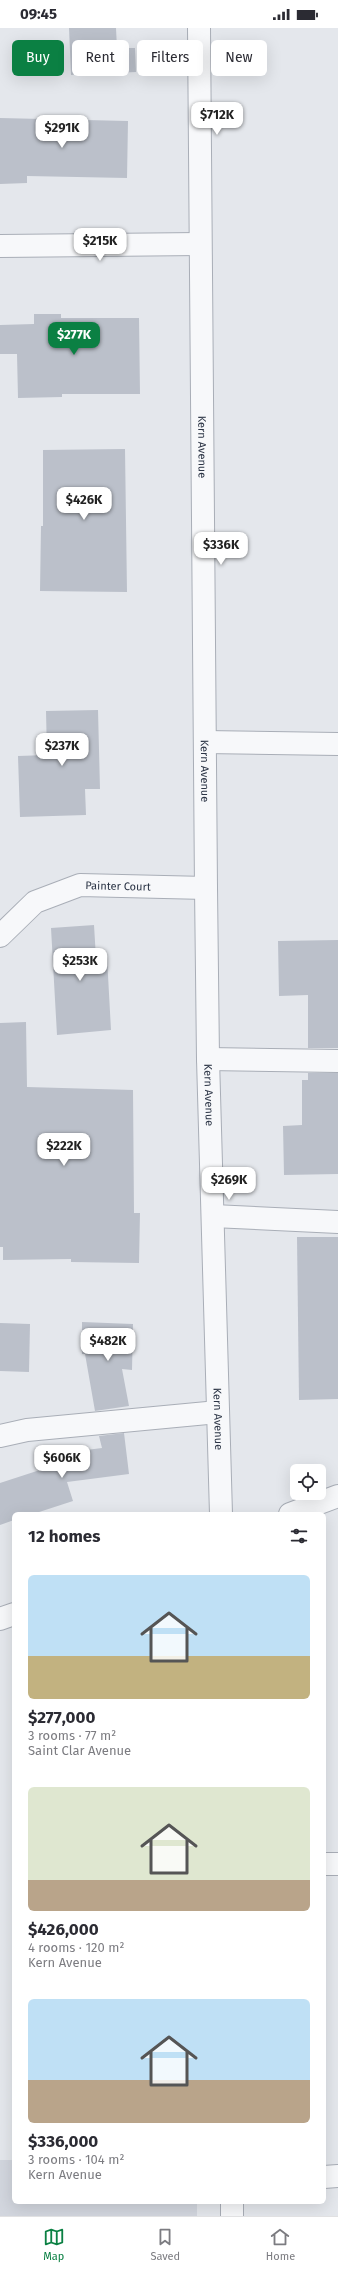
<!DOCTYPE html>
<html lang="en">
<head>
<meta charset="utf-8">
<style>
	:root { --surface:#fff; --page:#f2f2f3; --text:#2b2b33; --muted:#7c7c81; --line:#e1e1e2; --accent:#0b8043 }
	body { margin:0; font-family:"Fira Sans",sans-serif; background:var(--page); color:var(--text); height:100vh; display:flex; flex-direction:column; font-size:15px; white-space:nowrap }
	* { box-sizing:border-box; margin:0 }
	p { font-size:13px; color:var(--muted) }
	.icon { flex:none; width:22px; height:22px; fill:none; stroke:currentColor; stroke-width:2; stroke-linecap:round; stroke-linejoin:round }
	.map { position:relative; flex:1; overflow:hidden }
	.drawer { position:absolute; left:12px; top:1484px; width:314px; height:692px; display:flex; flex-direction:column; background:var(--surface); border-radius:6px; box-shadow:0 4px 16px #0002 }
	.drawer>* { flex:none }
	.top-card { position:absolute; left:12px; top:12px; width:314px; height:36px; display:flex; gap:8px }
	.tools { position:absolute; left:290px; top:1436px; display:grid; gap:8px }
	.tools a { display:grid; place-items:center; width:36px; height:36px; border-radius:6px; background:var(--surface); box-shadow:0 4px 16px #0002; font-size:20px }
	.price { position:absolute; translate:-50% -34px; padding:0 9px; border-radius:8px; background:#fff; color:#222; font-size:13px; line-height:26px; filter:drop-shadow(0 1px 2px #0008) }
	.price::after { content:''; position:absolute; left:50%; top:24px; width:12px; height:9px; margin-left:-6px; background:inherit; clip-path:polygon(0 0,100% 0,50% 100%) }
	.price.active { background:var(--accent); color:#fff }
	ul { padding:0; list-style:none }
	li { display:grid; align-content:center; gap:8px; height:212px; padding:0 16px }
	li span { display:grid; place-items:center; height:124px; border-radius:6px; color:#555 }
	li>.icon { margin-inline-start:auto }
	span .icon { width:72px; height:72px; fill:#fffc; stroke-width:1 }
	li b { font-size:17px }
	h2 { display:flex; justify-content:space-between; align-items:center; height:48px; padding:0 16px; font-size:17px }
	.tag { padding:0 14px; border-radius:6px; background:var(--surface); box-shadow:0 4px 16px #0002; font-size:14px; line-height:36px }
	.tag.active { background:var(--accent); color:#fff }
	.status { display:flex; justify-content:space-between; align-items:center; height:28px; padding:0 20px; background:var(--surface); direction:ltr }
	.status svg { height:11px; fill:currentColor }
	.tab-bar { display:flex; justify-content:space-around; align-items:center; height:56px; border-top:1px solid var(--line); background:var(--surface); font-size:11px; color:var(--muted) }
	.tab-bar a { display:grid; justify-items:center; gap:2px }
	.tab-bar .active { color:var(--accent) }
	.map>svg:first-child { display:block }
	.built { fill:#d2d6de }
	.building { fill:#bbc0ca }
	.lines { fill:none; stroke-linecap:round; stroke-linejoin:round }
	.minor-casing { stroke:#a9aeb7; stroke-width:24 }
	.minor { stroke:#f7f8fa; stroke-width:22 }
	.labels { text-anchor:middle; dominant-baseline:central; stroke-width:3.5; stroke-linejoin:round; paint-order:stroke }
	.street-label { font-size:11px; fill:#2b3445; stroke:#f4f6f9 }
</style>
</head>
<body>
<div class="status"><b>09:45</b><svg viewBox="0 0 49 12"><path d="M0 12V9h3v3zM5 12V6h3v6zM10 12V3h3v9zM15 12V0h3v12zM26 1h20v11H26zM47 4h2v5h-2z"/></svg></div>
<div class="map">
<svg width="338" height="2188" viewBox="0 0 338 2188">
	<rect width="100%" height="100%" fill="#e4e7ec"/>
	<path class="built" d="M 0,2132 L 14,2132 L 14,2174 L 197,2174 L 197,2188 L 0,2188 Z"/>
	<g class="building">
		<path d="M 69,0 L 116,0 L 117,20 L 135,20 L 136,44 L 71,47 Z"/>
		<path d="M 0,90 L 128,93 L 127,150 L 27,148 L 27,155 L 0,156 Z"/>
		<path d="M 34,286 L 61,286 L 61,290 L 139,290 L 140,366 L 62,366 L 62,369 L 18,370 L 17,326 L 0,326 L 0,297 L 34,296 Z"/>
		<path d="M 125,421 L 127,564 L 40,563 L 41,498 L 43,498 L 43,422 Z"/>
		<path d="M 98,682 L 100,761 L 85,761 L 86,787 L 20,789 L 18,728 L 47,727 L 46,683 Z"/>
		<path d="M 94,897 L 96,930 L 107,929 L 111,1002 L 57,1007 L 51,900 Z"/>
		<path d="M 338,912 L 338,1020 L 308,1020 L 308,967 L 279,968 L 278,913 Z"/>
		<path d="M 26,994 L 27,1059 L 133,1062 L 134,1185 L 140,1185 L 139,1235 L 71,1234 L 71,1231 L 3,1232 L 3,1219 L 0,1219 L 0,995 Z"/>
		<path d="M 308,1045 L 338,1045 L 338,1146 L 284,1147 L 283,1098 L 302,1097 L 302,1052 L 308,1052 Z"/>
		<path d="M 297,1209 L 338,1209 L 338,1371 L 299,1372 Z"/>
		<path d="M 82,1294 L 133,1296 L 132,1342 L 122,1341 L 129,1378 L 95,1383 L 85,1326 L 82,1326 Z"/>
		<path d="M 0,1295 L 30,1296 L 29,1344 L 0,1343 Z"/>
		<path d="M 124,1405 L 129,1446 L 67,1454 L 73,1473 L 33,1486 L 14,1486 L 14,1492 L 0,1497 L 0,1455 L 86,1427 L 86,1422 L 102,1420 L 99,1408 Z"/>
	</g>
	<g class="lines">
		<defs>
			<g id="minor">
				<path id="s1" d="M 199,0 L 206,860 L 208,1031 L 221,1486"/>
				<path d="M 0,218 L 200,216"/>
				<path d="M 205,714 L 338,716"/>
				<path id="s2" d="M 0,908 L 35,874 L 80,857 L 206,860"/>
				<path d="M 208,1031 L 338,1033"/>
				<path d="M 213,1188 L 338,1194"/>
				<path d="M 0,1408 L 27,1402 L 218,1384"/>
				<path d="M 290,1486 L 338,1468"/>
				<path d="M 0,1591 L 14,1586"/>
				<path d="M 324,1836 L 338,1836"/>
				<path d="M 324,2149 L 338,2148"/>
				<path d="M 232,2174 L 232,2188"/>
			</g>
		</defs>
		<use href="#minor" class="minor-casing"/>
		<use href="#minor" class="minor"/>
	</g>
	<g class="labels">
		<g class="street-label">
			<text stroke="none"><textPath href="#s1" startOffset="419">Kern Avenue</textPath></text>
			<text stroke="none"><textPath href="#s1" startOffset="743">Kern Avenue</textPath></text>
			<text stroke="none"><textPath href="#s2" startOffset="135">Painter Court</textPath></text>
			<text stroke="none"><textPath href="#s1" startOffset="1067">Kern Avenue</textPath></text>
			<text stroke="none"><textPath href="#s1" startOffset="1391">Kern Avenue</textPath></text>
		</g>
	</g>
</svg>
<div class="tools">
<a><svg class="icon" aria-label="locate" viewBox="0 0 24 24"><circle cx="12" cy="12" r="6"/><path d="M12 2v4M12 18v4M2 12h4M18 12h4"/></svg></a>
</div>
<b class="price" style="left:217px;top:108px">$712K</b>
<b class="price" style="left:62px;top:121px">$291K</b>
<b class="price" style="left:100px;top:234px">$215K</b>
<b class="price active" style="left:74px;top:328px">$277K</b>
<b class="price" style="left:84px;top:493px">$426K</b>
<b class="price" style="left:221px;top:538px">$336K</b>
<b class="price" style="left:62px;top:739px">$237K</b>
<b class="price" style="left:80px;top:954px">$253K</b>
<b class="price" style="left:64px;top:1139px">$222K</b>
<b class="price" style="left:229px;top:1173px">$269K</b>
<b class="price" style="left:108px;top:1334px">$482K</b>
<b class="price" style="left:62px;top:1451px">$606K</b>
<div class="top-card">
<a class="tag active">Buy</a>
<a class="tag">Rent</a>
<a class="tag">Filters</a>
<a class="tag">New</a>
</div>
<section class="drawer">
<h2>12 homes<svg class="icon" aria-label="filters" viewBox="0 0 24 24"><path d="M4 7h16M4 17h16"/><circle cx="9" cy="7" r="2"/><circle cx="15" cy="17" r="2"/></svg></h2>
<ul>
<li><span style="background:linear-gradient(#bfe0f5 65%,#c2b280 0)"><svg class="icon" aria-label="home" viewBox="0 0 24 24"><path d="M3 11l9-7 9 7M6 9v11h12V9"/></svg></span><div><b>$277,000</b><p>3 rooms · 77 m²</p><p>Saint Clar Avenue</p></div></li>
<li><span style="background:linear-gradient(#dfe7d0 75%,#b9a48a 0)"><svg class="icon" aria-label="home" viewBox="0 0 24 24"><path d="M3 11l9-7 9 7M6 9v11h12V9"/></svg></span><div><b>$426,000</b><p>4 rooms · 120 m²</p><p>Kern Avenue</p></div></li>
<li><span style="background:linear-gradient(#bfe0f5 65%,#b9a48a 0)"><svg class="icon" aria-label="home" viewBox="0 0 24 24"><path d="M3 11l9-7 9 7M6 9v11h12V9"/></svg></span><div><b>$336,000</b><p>3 rooms · 104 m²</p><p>Kern Avenue</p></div></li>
</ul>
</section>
</div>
<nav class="tab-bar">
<a class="active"><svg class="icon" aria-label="map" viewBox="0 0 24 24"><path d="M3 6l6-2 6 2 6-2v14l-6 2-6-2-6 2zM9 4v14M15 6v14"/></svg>Map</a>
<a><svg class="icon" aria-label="saved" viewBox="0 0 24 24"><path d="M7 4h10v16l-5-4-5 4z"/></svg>Saved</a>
<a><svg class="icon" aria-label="home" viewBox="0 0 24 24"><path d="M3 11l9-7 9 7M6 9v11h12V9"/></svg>Home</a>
</nav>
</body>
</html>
